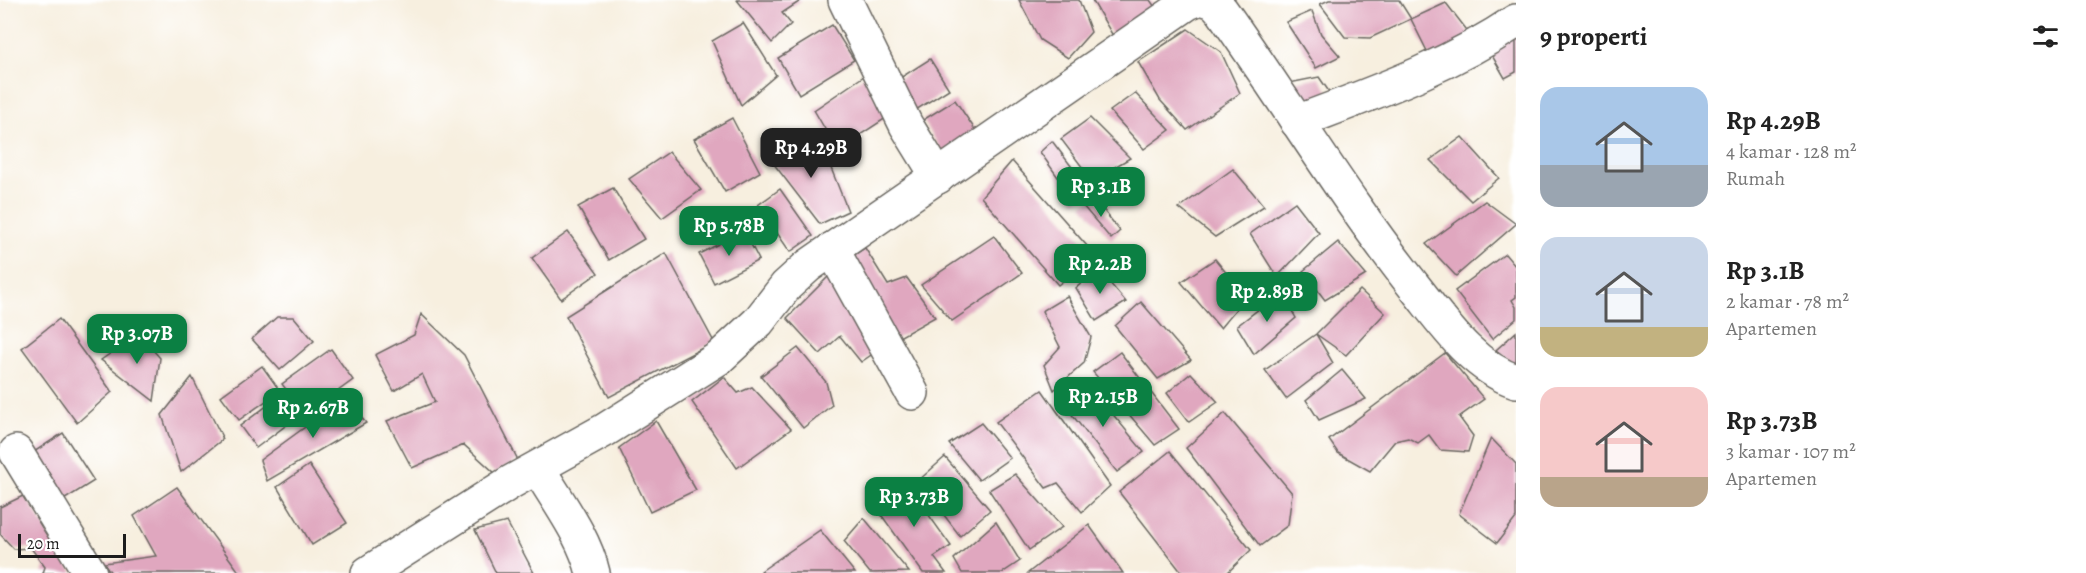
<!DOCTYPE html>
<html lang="id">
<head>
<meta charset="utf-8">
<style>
	:root { --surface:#fff; --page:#f6f6f6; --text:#222; --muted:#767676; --accent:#0b8043 }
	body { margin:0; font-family:Alegreya,serif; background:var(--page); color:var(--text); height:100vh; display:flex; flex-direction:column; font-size:22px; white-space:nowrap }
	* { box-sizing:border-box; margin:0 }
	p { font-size:20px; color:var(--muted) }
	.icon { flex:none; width:33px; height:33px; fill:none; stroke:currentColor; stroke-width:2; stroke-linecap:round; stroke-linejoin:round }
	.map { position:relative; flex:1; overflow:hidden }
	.sheet { display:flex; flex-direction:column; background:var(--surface); width:570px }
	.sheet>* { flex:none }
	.scale { position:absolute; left:18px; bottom:15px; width:108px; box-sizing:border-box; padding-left:6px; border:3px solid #1c1c1c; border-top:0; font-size:16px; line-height:21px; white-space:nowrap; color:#1c1c1c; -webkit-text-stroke:4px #fff; paint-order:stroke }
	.price { position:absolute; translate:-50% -51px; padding:0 14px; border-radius:12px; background:var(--accent); color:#fff; font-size:20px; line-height:39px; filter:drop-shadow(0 2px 3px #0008) }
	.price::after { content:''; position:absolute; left:50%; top:36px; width:18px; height:14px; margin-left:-9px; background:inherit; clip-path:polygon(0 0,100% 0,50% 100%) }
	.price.selected { background:#222; color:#fff }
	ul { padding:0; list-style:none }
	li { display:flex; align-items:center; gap:18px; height:150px; padding:0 24px }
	li span { display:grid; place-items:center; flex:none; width:168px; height:120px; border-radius:18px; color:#555 }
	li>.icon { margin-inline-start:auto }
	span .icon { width:72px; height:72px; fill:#fffc; stroke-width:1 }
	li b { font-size:26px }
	h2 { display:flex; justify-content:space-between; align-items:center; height:72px; padding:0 24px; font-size:26px }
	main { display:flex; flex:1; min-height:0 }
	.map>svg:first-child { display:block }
	.building { fill:#e0a7bf }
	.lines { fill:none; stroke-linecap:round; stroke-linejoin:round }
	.street-casing { stroke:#696660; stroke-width:36 }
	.street { stroke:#fff; stroke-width:33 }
</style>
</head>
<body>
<main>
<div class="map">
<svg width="1516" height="573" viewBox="0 0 1516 573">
	<rect width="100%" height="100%" fill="#fff"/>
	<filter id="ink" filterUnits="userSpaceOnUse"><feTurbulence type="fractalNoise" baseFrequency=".0167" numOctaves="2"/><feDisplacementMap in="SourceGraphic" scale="12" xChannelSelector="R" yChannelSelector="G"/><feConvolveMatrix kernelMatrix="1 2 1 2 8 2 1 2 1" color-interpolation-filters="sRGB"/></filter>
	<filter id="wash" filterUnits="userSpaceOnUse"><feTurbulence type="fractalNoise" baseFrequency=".008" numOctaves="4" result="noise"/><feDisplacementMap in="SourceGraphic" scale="24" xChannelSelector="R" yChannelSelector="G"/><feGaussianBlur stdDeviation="1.35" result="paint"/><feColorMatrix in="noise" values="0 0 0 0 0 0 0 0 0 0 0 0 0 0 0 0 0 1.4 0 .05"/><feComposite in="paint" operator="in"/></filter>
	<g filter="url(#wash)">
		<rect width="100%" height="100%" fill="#f7efdf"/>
		<g id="blocks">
			<g class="building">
				<path d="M 737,0 L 802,0 L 782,13 L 791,24 L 772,43 Z"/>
				<path d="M 1019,0 L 1079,0 L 1091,32 L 1068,58 L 1040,40 Z"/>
				<path d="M 1092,0 L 1150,0 L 1155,7 L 1113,36 Z"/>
				<path d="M 1329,0 L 1399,0 L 1411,19 L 1370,38 L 1345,37 L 1320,4 Z"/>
				<path d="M 1446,3 L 1473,38 L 1431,59 L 1411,19 Z"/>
				<path d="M 1312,11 L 1321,34 L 1340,56 L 1316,68 L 1286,22 Z"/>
				<path d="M 743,23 L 776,75 L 741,105 L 712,41 Z"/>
				<path d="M 832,25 L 854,60 L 799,94 L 778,58 Z"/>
				<path d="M 1188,29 L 1221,52 L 1240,93 L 1187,130 L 1160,100 L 1138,62 Z"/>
				<path d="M 1516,30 L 1516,72 L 1505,78 L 1487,47 Z"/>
				<path d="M 930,59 L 949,89 L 908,115 L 889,85 Z"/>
				<path d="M 864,76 L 886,118 L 837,150 L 814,110 Z"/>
				<path d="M 1319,77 L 1332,96 L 1301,109 L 1284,84 Z"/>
				<path d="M 1135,93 L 1170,130 L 1144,149 L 1110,111 Z"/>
				<path d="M 955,100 L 976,131 L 943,153 L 923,120 Z"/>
				<path d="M 732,118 L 760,172 L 725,192 L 694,139 Z"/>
				<path d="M 1090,118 L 1130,158 L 1092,180 L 1061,139 Z"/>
				<path d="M 810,133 L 829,163 L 848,211 L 820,224 L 770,159 Z"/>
				<path d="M 1462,137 L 1499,178 L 1471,201 L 1430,160 Z"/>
				<path d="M 1052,141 L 1091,192 L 1075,201 L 1040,152 Z"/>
				<path d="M 669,152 L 701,190 L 662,218 L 629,179 Z"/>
				<path d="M 1012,161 L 1095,255 L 1058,285 L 981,197 Z"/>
				<path d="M 1233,169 L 1264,206 L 1215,237 L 1179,208 Z"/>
				<path d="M 613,188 L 644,239 L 609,260 L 578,207 Z"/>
				<path d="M 780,189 L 813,236 L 790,252 L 758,205 Z"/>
				<path d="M 1094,198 L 1120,231 L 1111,239 L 1082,205 Z"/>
				<path d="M 1485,201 L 1516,224 L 1456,276 L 1426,244 Z"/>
				<path d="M 1295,202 L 1319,233 L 1277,277 L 1250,234 Z"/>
				<path d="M 744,231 L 759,260 L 714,283 L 699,254 Z"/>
				<path d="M 568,232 L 598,273 L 561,299 L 532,258 Z"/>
				<path d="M 994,236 L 1022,273 L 952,321 L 921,285 Z"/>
				<path d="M 1338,242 L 1366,275 L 1325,300 L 1303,271 Z"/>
				<path d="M 865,248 L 888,285 L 907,278 L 935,317 L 894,340 L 853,256 Z"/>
				<path d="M 666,253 L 714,342 L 609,397 L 566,316 Z"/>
				<path d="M 1505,254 L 1516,267 L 1516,297 L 1512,300 L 1516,307 L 1516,319 L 1492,339 L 1455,291 Z"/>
				<path d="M 1215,259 L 1246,297 L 1220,328 L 1181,282 Z"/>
				<path d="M 1098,269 L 1126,302 L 1096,321 L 1076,288 Z"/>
				<path d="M 831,274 L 874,353 L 861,362 L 840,336 L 820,354 L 787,318 Z"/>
				<path d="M 1360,290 L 1385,313 L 1346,355 L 1316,334 L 1333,363 L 1286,399 L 1265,370 L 1316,334 Z"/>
				<path d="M 1281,292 L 1296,318 L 1254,354 L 1237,326 Z"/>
				<path d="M 1067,296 L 1091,337 L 1084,363 L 1054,390 L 1044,365 L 1060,347 L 1042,311 Z"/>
				<path d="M 1141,302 L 1191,360 L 1158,379 L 1115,326 Z"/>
				<path d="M 421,314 L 464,355 L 518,460 L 495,473 L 464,445 L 412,468 L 387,421 L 435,402 L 422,374 L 394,391 L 375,355 L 414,335 Z"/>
				<path d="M 277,317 L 294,317 L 314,341 L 280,370 L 252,339 Z"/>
				<path d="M 59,319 L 112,392 L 77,423 L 22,348 Z"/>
				<path d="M 1516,332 L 1516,365 L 1496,350 Z"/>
				<path d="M 139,334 L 160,358 L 154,401 L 101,360 Z"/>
				<path d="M 798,348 L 826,382 L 832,405 L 803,428 L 761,376 Z"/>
				<path d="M 331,349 L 353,380 L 305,415 L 282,384 Z"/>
				<path d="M 1120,352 L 1179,429 L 1155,445 L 1093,372 Z"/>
				<path d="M 1445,353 L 1484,399 L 1459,417 L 1473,436 L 1468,452 L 1440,450 L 1429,435 L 1418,443 L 1408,438 L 1395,441 L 1370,471 L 1338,453 L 1329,440 Z"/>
				<path d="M 262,366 L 280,391 L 239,420 L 221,396 Z"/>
				<path d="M 1342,370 L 1366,399 L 1319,420 L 1306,400 Z"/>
				<path d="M 1191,373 L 1218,402 L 1189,422 L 1167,393 Z"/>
				<path d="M 192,377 L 223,439 L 181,472 L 162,415 Z"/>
				<path d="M 724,377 L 738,393 L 752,387 L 791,429 L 737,468 L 692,402 Z"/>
				<path d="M 1087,383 L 1144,452 L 1117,472 L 1062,402 Z"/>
				<path d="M 1042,390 L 1110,486 L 1082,512 L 1058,483 L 1046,488 L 996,422 Z"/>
				<path d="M 280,396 L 297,417 L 256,448 L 240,426 Z"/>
				<path d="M 345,398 L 366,423 L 267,481 L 260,460 Z"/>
				<path d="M 1225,413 L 1292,493 L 1288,525 L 1260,546 L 1186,448 Z"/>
				<path d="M 656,421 L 696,490 L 650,512 L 619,448 Z"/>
				<path d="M 981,423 L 1010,458 L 979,480 L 949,444 Z"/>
				<path d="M 63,433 L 94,481 L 54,506 L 23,459 Z"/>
				<path d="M 1491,438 L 1516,464 L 1516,518 L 1497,543 L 1459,514 Z"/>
				<path d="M 1170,451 L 1251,550 L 1227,573 L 1182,573 L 1119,492 Z"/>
				<path d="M 945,457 L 990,510 L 960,536 L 918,481 Z"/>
				<path d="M 309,465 L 347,523 L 312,545 L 277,487 Z"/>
				<path d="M 1015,474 L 1062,527 L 1029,550 L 989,490 Z"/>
				<path d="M 903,479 L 951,546 L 934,557 L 946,573 L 923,573 L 875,506 Z"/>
				<path d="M 177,487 L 240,573 L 111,573 L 104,563 L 156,556 L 134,516 Z"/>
				<path d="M 25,495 L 73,573 L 43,573 L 45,567 L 31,548 L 14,549 L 0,534 L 0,507 Z"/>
				<path d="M 864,518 L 909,572 L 870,573 L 844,541 Z"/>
				<path d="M 507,522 L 534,573 L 496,573 L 475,530 Z"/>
				<path d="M 996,522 L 1020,561 L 1002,573 L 962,573 L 954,559 Z"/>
				<path d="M 1089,525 L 1123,573 L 1028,573 Z"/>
				<path d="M 820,530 L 855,573 L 763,573 L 761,571 Z"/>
			</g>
		</g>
	</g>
	<g filter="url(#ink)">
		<use href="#blocks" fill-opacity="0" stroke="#696660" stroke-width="1.5"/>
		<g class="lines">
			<defs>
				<g id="street">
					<path d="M 845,0 L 906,125 L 938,177"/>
					<path d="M 1207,0 L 1214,2 L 1222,11 C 1288,104 1346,201 1417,290 C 1444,324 1473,367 1516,381"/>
					<path d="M 1297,122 C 1373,93 1448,67 1516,21"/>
					<path d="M 832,249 L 912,393"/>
					<path d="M 16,452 L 90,573"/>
					<path d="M 538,468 C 557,501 584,535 593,573"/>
					<path d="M 368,573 L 511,482 L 605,430 L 719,358 L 758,322 L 786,286 L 808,266 L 1188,3 L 1195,0"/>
				</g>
			</defs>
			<use href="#street" class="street-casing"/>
			<use href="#street" class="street"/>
		</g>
	</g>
</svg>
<div class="scale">20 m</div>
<b class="price selected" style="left:811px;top:179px">Rp 4.29B</b>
<b class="price" style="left:1101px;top:218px">Rp 3.1B</b>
<b class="price" style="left:729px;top:257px">Rp 5.78B</b>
<b class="price" style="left:1100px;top:295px">Rp 2.2B</b>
<b class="price" style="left:1267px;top:323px">Rp 2.89B</b>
<b class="price" style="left:137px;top:365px">Rp 3.07B</b>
<b class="price" style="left:1103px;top:428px">Rp 2.15B</b>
<b class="price" style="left:313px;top:439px">Rp 2.67B</b>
<b class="price" style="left:914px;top:528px">Rp 3.73B</b>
</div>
<section class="sheet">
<h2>9 properti<svg class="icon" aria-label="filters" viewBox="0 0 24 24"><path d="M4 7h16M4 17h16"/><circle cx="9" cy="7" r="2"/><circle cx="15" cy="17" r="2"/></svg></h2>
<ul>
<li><span style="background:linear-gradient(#a9c7e8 65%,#9aa5b1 0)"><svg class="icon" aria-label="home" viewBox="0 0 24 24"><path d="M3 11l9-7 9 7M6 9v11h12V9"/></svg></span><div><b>Rp 4.29B</b><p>4 kamar · 128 m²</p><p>Rumah</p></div></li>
<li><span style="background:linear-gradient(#c9d6e8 75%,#c2b280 0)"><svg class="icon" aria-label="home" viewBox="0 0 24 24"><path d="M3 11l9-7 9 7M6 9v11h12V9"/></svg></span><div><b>Rp 3.1B</b><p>2 kamar · 78 m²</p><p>Apartemen</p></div></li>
<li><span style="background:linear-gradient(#f6c9c9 75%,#b9a48a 0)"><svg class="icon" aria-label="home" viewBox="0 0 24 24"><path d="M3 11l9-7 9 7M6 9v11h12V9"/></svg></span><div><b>Rp 3.73B</b><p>3 kamar · 107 m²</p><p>Apartemen</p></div></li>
</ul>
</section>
</main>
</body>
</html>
